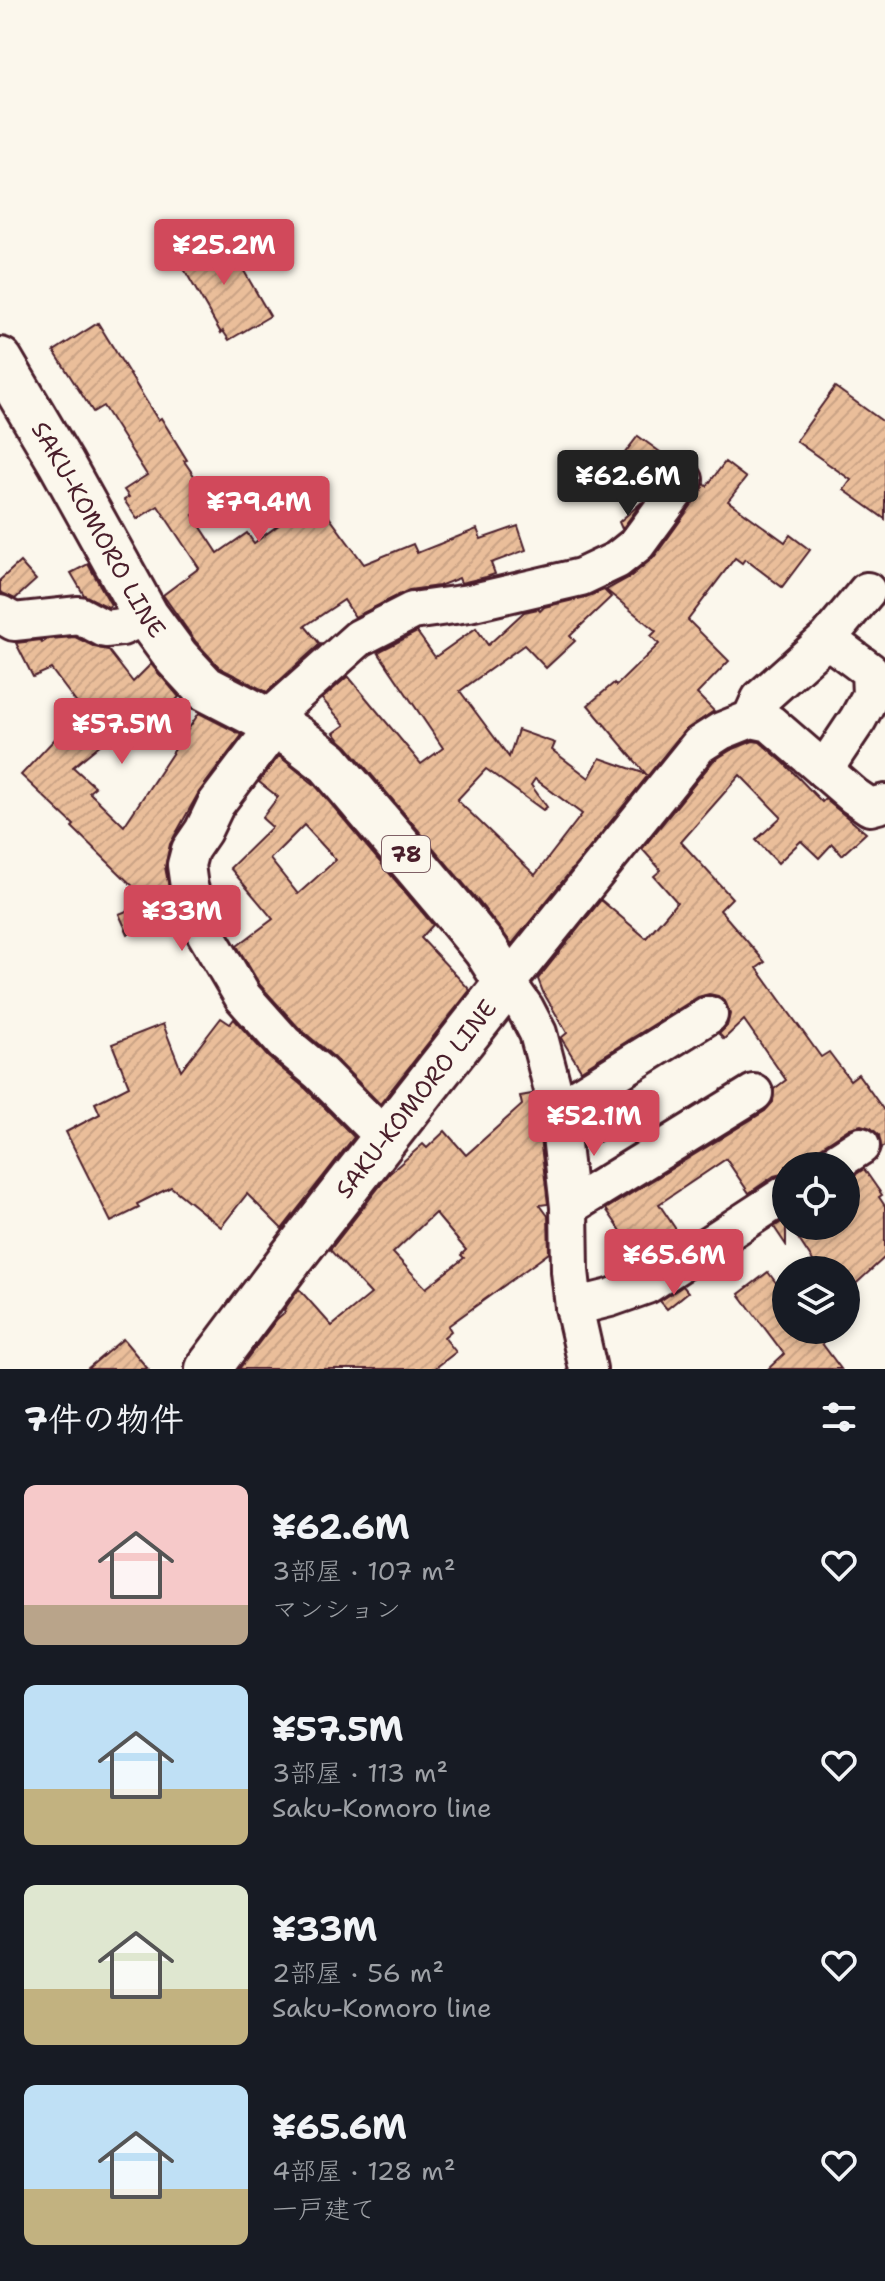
<!DOCTYPE html>
<html lang="ja">
<head>
<meta charset="utf-8">
<style>
	:root { --surface:#171b24; --page:#20242c; --text:#f1f3f6; --muted:#9ea1a6; --accent:#d1495b }
	body { margin:0; font-family:"Shantell Sans","Klee One",sans-serif; background:var(--page); color:var(--text); height:100vh; display:flex; flex-direction:column; font-size:30px; white-space:nowrap }
	* { box-sizing:border-box; margin:0 }
	p { font-size:26px; color:var(--muted) }
	.icon { flex:none; width:44px; height:44px; fill:none; stroke:currentColor; stroke-width:2; stroke-linecap:round; stroke-linejoin:round }
	.map { position:relative; height:1369px; overflow:hidden }
	.panel { display:flex; flex-direction:column; background:var(--surface); flex:1 }
	.panel>* { flex:none }
	.controls { position:absolute; left:772px; top:1152px; display:grid; gap:16px }
	.controls a { display:grid; place-items:center; width:88px; height:88px; border-radius:50%; background:var(--surface); box-shadow:0 4px 12px #0003; font-size:40px }
	.price { position:absolute; translate:-50% -68px; padding:0 18px; border-radius:8px; background:var(--accent); color:#fff; font-size:26px; line-height:52px; filter:drop-shadow(0 2px 4px #0008) }
	.price::after { content:''; position:absolute; left:50%; top:48px; width:24px; height:18px; margin-left:-12px; background:inherit; clip-path:polygon(0 0,100% 0,50% 100%) }
	.price.on { background:#222; color:#fff }
	ul { padding:0; list-style:none }
	li { display:flex; align-items:center; gap:24px; height:200px; padding:0 24px }
	li span { display:grid; place-items:center; flex:none; width:224px; height:160px; border-radius:12px; color:#555 }
	li>.icon { margin-inline-start:auto }
	span .icon { width:96px; height:96px; fill:#fffc; stroke-width:1 }
	li b { font-size:34px }
	h2 { display:flex; justify-content:space-between; align-items:center; height:96px; padding:0 24px; font-size:34px }
	.map>svg:first-child { display:block }
	.building { fill:url(#building-hatch); stroke:#4a1f2b; stroke-width:2; fill-rule:evenodd }
	.lines { fill:none; stroke-linecap:round; stroke-linejoin:round }
	.minor-casing { stroke:#4a1f2b; stroke-width:42 }
	.major-casing { stroke:#4a1f2b; stroke-width:50 }
	.minor { stroke:#fbf7ec; stroke-width:36 }
	.major { stroke:#fbf7ec; stroke-width:44 }
	.labels { text-anchor:middle; dominant-baseline:central; stroke-width:6; stroke-linejoin:round; paint-order:stroke }
	.shield { fill:#fbf7ec; stroke:#7f6065; stroke-width:2 }
	.shield-label { font-size:22px; font-weight:bold; fill:#4a1f2b }
	.street-label { font-size:24px; fill:#4a1f2b; stroke:#fbf7ec }
</style>
</head>
<body>
<div class="map">
<svg width="885" height="1369" viewBox="0 0 885 1369">
	<defs>
		<pattern id="building-hatch" width="6" height="6" patternUnits="userSpaceOnUse" patternTransform="scale(2)"><rect width="6" height="6" fill="#eabe9a"/><path d="M-1 1l2-2M0 6l6-6M5 7l2-2" fill="none" stroke="#caa385"/></pattern>
	</defs>
	<rect width="100%" height="100%" fill="#fbf7ec"/>
	<filter id="ink" filterUnits="userSpaceOnUse"><feTurbulence type="fractalNoise" baseFrequency=".0125" numOctaves="2"/><feDisplacementMap in="SourceGraphic" scale="16" xChannelSelector="R" yChannelSelector="G"/><feConvolveMatrix kernelMatrix="1 2 1 2 8 2 1 2 1" color-interpolation-filters="sRGB"/></filter>
	<g filter="url(#ink)">
		<g class="building">
			<path d="M 222,233 L 270,316 L 229,340 L 223,331 L 221,333 L 184,269 L 186,268 L 180,257 Z"/>
			<path d="M 98,323 L 158,420 L 161,418 L 187,460 L 184,461 L 212,502 L 193,515 L 218,553 L 247,533 L 254,543 L 315,498 L 364,564 L 413,544 L 417,553 L 477,529 L 481,539 L 518,526 L 526,550 L 491,563 L 495,574 L 486,577 L 461,583 L 459,578 L 439,586 L 409,590 L 355,617 L 344,600 L 305,626 L 320,644 L 267,692 L 220,668 L 196,642 L 163,595 L 199,568 L 158,506 L 137,519 L 124,500 L 129,497 L 124,490 L 147,475 L 103,406 L 93,412 L 54,351 Z"/>
			<path d="M 835,387 L 885,423 L 885,519 L 844,490 L 851,480 L 796,441 Z"/>
			<path d="M 638,436 L 674,462 L 667,468 L 649,492 L 614,467 Z"/>
			<path d="M 725,462 L 746,478 L 728,501 L 785,542 L 790,535 L 810,550 L 782,587 L 745,559 L 742,563 L 735,558 L 688,620 L 729,661 L 697,694 L 714,711 L 683,732 L 512,944 L 479,902 L 348,747 L 339,739 L 334,733 L 345,725 L 322,699 L 348,676 L 421,764 L 443,748 L 378,652 L 417,632 L 435,657 L 476,628 L 488,645 L 524,612 L 538,609 L 540,611 L 544,607 L 586,597 L 604,590 L 611,597 L 570,636 L 575,641 L 546,668 L 524,645 L 460,691 L 509,757 L 518,730 L 555,743 L 552,750 L 589,778 L 600,758 L 646,774 L 588,705 L 614,683 L 616,686 L 659,644 L 651,636 L 656,631 L 606,590 L 630,577 L 654,557 L 701,492 L 704,484 L 707,486 ZM 486,769 L 543,810 L 547,807 L 531,785 L 535,779 L 582,814 L 535,875 L 457,800 Z"/>
			<path d="M 642,502 L 622,529 L 619,522 Z"/>
			<path d="M 20,562 L 36,580 L 15,599 L 0,592 L 0,580 Z"/>
			<path d="M 88,564 L 111,605 L 108,607 L 84,595 L 71,573 Z"/>
			<path d="M 75,637 L 95,647 L 108,650 L 133,682 L 151,664 L 179,697 L 146,732 L 130,720 L 73,767 L 95,787 L 89,792 L 124,826 L 199,713 L 242,735 L 199,792 L 170,844 L 165,867 L 172,903 L 166,907 L 171,917 L 128,934 L 119,914 L 149,902 L 72,827 L 74,825 L 21,775 L 68,725 L 84,713 L 51,669 L 33,677 L 16,643 L 41,640 L 42,643 L 48,639 Z"/>
			<path d="M 753,741 L 760,742 L 784,763 L 822,802 L 825,799 L 866,833 L 842,855 L 832,844 L 819,858 L 801,841 L 778,863 L 756,840 L 781,817 L 740,775 L 681,842 L 732,898 L 720,910 L 765,962 L 757,968 L 821,1057 L 829,1052 L 850,1080 L 858,1074 L 885,1112 L 885,1146 L 881,1148 L 879,1135 L 871,1128 L 861,1125 L 850,1128 L 818,1149 L 812,1156 L 809,1166 L 786,1166 L 786,1173 L 774,1176 L 749,1193 L 726,1159 L 659,1204 L 681,1237 L 643,1263 L 606,1209 L 765,1111 L 773,1102 L 774,1089 L 786,1080 L 744,1020 L 724,1039 L 719,1034 L 727,1026 L 730,1014 L 726,1003 L 718,996 L 709,994 L 698,997 L 581,1070 L 561,1038 L 567,1033 L 543,992 L 538,979 L 601,900 L 646,938 L 677,902 L 654,876 L 661,870 L 642,849 L 713,761 L 731,750 Z"/>
			<path d="M 279,756 L 315,785 L 433,925 L 421,938 L 470,990 L 380,1104 L 335,1058 L 299,1028 L 260,985 L 237,946 L 273,919 L 230,868 L 272,827 L 262,818 L 278,797 L 259,782 ZM 304,825 L 336,860 L 298,894 L 270,859 Z"/>
			<path d="M 221,1018 L 230,1024 L 234,1019 L 268,1057 L 306,1089 L 354,1137 L 282,1229 L 247,1194 L 221,1227 L 171,1187 L 137,1204 L 139,1208 L 111,1222 L 66,1132 L 100,1114 L 95,1103 L 129,1086 L 112,1044 L 163,1024 L 181,1070 Z"/>
			<path d="M 532,1094 L 537,1113 L 548,1204 L 540,1205 L 548,1216 L 549,1253 L 448,1326 L 451,1331 L 444,1337 L 456,1352 L 434,1369 L 239,1369 L 277,1319 L 285,1312 L 284,1310 L 299,1289 L 332,1326 L 371,1294 L 330,1250 L 390,1173 L 423,1144 L 427,1148 L 445,1131 L 466,1155 L 522,1105 L 520,1096 ZM 435,1213 L 466,1250 L 461,1255 L 464,1258 L 426,1288 L 393,1253 Z"/>
			<path d="M 606,1104 L 621,1128 L 599,1142 L 583,1145 L 580,1120 Z"/>
			<path d="M 864,1169 L 882,1195 L 879,1197 L 885,1206 L 885,1257 L 846,1293 L 846,1270 L 819,1270 L 790,1226 L 846,1226 L 846,1181 Z"/>
			<path d="M 786,1219 L 786,1245 L 774,1227 Z"/>
			<path d="M 768,1272 L 786,1296 L 786,1330 L 812,1330 L 841,1369 L 768,1369 L 784,1354 L 739,1294 Z"/>
			<path d="M 683,1286 L 688,1292 L 667,1309 L 660,1301 Z"/>
			<path d="M 123,1339 L 148,1369 L 87,1369 Z"/>
		</g>
		<g class="lines">
			<defs>
				<g id="minor">
					<path d="M 0,614 L 14,622 L 79,615 L 105,629 L 122,627 L 146,616"/>
					<path d="M 751,719 L 760,699 L 827,639 L 867,591"/>
					<path d="M 267,720 L 359,638 L 412,611 L 469,603 L 581,577 L 617,560 L 637,544 L 684,480"/>
					<path d="M 276,725 L 216,804 L 203,831 L 190,850 L 186,865 L 189,887 L 203,929 L 243,997 L 284,1043 L 320,1073 L 386,1139"/>
					<path d="M 824,770 L 858,719 L 871,695 L 870,671 L 827,639"/>
					<path d="M 558,1109 L 709,1015"/>
					<path d="M 830,1166 L 861,1146"/>
					<path d="M 569,1207 L 754,1093"/>
					<path d="M 574,1307 L 610,1298 L 647,1285 L 786,1194"/>
					<path d="M 588,1369 L 574,1307 L 570,1271 L 569,1207 L 558,1109 L 538,1033 L 525,1008 L 507,983 L 699,745 L 721,731 L 751,719 L 770,723 L 854,796 L 870,807 L 885,803"/>
				</g>
				<g id="major">
					<path id="s1" d="M 0,360 L 61,463 L 146,616 L 177,658 L 205,688 L 267,720 L 295,737 L 329,763 L 460,918 L 486,950 L 507,983 L 292,1257 L 208,1369"/>
				</g>
			</defs>
			<use href="#minor" class="minor-casing"/>
			<use href="#major" class="major-casing"/>
			<use href="#minor" class="minor"/>
			<use href="#major" class="major"/>
		</g>
	</g>
	<g class="labels">
		<rect class="shield" x="382" y="836" width="48" height="36" rx="6"/>
		<g class="shield-label">
			<text x="406" y="854">78</text>
		</g>
		<g class="street-label">
			<text stroke="none"><textPath href="#s1" startOffset="196">SAKU-KOMORO LINE</textPath></text>
			<text transform="translate(416 1099) rotate(-52)">SAKU-KOMORO LINE</text>
		</g>
	</g>
</svg>
<div class="controls">
<a><svg class="icon" aria-label="locate" viewBox="0 0 24 24"><circle cx="12" cy="12" r="6"/><path d="M12 2v4M12 18v4M2 12h4M18 12h4"/></svg></a>
<a><svg class="icon" aria-label="layers" viewBox="0 0 24 24"><path d="M12 4l9 5-9 5-9-5zM3 14l9 5 9-5"/></svg></a>
</div>
<b class="price" style="left:224px;top:287px">¥25.2M</b>
<b class="price on" style="left:628px;top:518px">¥62.6M</b>
<b class="price" style="left:259px;top:544px">¥79.4M</b>
<b class="price" style="left:122px;top:766px">¥57.5M</b>
<b class="price" style="left:182px;top:953px">¥33M</b>
<b class="price" style="left:594px;top:1158px">¥52.1M</b>
<b class="price" style="left:674px;top:1297px">¥65.6M</b>
</div>
<section class="panel">
<h2>7件の物件<svg class="icon" aria-label="filters" viewBox="0 0 24 24"><path d="M4 7h16M4 17h16"/><circle cx="9" cy="7" r="2"/><circle cx="15" cy="17" r="2"/></svg></h2>
<ul>
<li><span style="background:linear-gradient(#f6c9c9 75%,#b9a48a 0)"><svg class="icon" aria-label="home" viewBox="0 0 24 24"><path d="M3 11l9-7 9 7M6 9v11h12V9"/></svg></span><div><b>¥62.6M</b><p>3部屋 · 107 m²</p><p>マンション</p></div><svg class="icon" aria-label="heart" viewBox="0 0 24 24"><path d="M12 20l-8-8c-3-5 5-10 8-4 3-6 11-1 8 4z"/></svg></li>
<li><span style="background:linear-gradient(#bfe0f5 65%,#c2b280 0)"><svg class="icon" aria-label="home" viewBox="0 0 24 24"><path d="M3 11l9-7 9 7M6 9v11h12V9"/></svg></span><div><b>¥57.5M</b><p>3部屋 · 113 m²</p><p>Saku-Komoro line</p></div><svg class="icon" aria-label="heart" viewBox="0 0 24 24"><path d="M12 20l-8-8c-3-5 5-10 8-4 3-6 11-1 8 4z"/></svg></li>
<li><span style="background:linear-gradient(#dfe7d0 65%,#c2b280 0)"><svg class="icon" aria-label="home" viewBox="0 0 24 24"><path d="M3 11l9-7 9 7M6 9v11h12V9"/></svg></span><div><b>¥33M</b><p>2部屋 · 56 m²</p><p>Saku-Komoro line</p></div><svg class="icon" aria-label="heart" viewBox="0 0 24 24"><path d="M12 20l-8-8c-3-5 5-10 8-4 3-6 11-1 8 4z"/></svg></li>
<li><span style="background:linear-gradient(#bfe0f5 65%,#c2b280 0)"><svg class="icon" aria-label="home" viewBox="0 0 24 24"><path d="M3 11l9-7 9 7M6 9v11h12V9"/></svg></span><div><b>¥65.6M</b><p>4部屋 · 128 m²</p><p>一戸建て</p></div><svg class="icon" aria-label="heart" viewBox="0 0 24 24"><path d="M12 20l-8-8c-3-5 5-10 8-4 3-6 11-1 8 4z"/></svg></li>
</ul>
</section>
</body>
</html>
